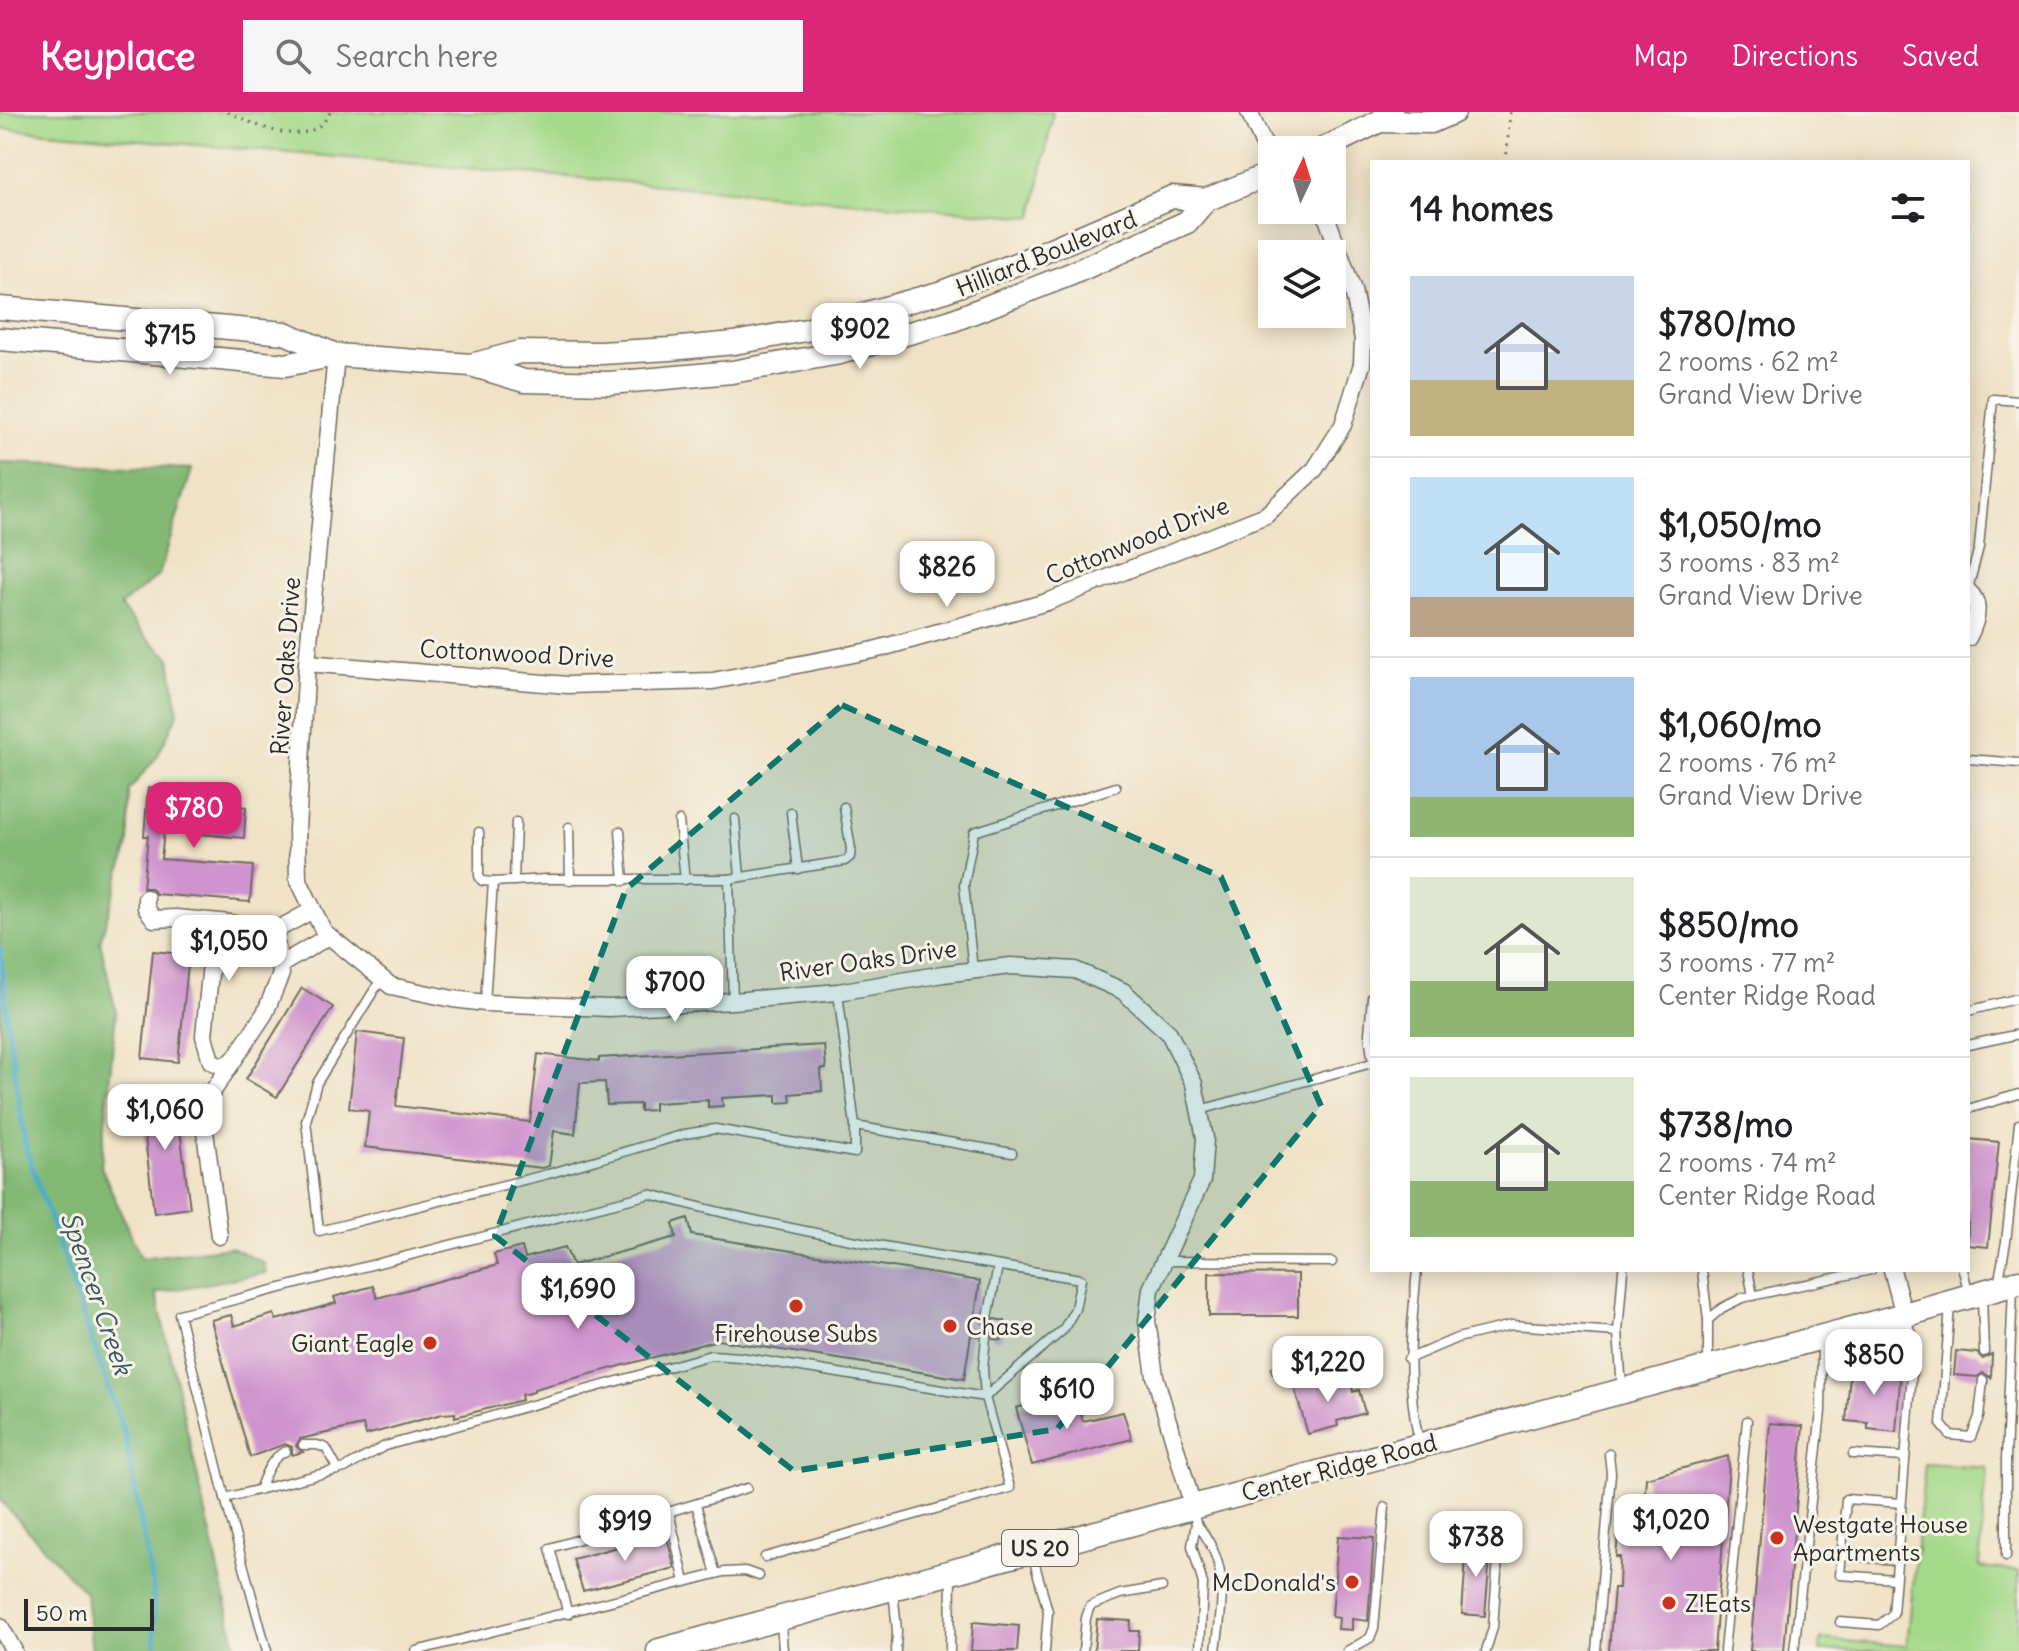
<!DOCTYPE html>
<html lang="en">
<head>
<meta charset="utf-8">
<style>
	:root { --surface:#fff; --page:#f6f6f6; --text:#202124; --muted:#757577; --line:#e0e0e0; --accent:#db2777 }
	body { margin:0; font-family:Delius,sans-serif; background:var(--page); color:var(--text); height:100vh; display:flex; flex-direction:column; font-size:30px; white-space:nowrap }
	* { box-sizing:border-box; margin:0 }
	p { font-size:26px; color:var(--muted) }
	.icon { flex:none; width:44px; height:44px; fill:none; stroke:currentColor; stroke-width:2; stroke-linecap:round; stroke-linejoin:round }
	.map { position:relative; flex:1; overflow:hidden }
	.drawer { position:absolute; left:1370px; top:48px; width:600px; height:1112px; display:flex; flex-direction:column; background:var(--surface); border-radius:0px; box-shadow:0 4px 20px #0003 }
	.drawer>* { flex:none }
	.needle { width:52px; rotate:4deg }
	.controls { position:absolute; left:1258px; top:24px; display:grid; gap:16px }
	.controls a { display:grid; place-items:center; width:88px; height:88px; border-radius:0px; background:var(--surface); box-shadow:0 4px 20px #0003; font-size:40px }
	.scale { position:absolute; left:24px; bottom:20px; width:130px; box-sizing:border-box; padding-left:8px; border:4px solid #2b2b2b; border-top:0; font-size:22px; line-height:28px; white-space:nowrap; color:#2b2b2b; -webkit-text-stroke:6px #f7f3e8; paint-order:stroke }
	.price { position:absolute; translate:-50% -68px; padding:0 18px; border-radius:16px; background:#fff; color:#222; font-size:26px; line-height:52px; filter:drop-shadow(0 2px 4px #0008) }
	.price::after { content:''; position:absolute; left:50%; top:48px; width:24px; height:18px; margin-left:-12px; background:inherit; clip-path:polygon(0 0,100% 0,50% 100%) }
	.price.selected { background:var(--accent); color:#fff }
	ul { padding:0; list-style:none }
	li { display:flex; align-items:center; gap:24px; height:200px; padding:0 40px }
	li+li { border-top:2px solid var(--line) }
	li span { display:grid; place-items:center; flex:none; width:224px; height:160px; border-radius:0px; color:#555 }
	li>.icon { margin-inline-start:auto }
	span .icon { width:96px; height:96px; fill:#fffc; stroke-width:1 }
	li b { font-size:34px }
	h2 { display:flex; justify-content:space-between; align-items:center; height:96px; padding:0 40px; font-size:34px }
	header { display:flex; align-items:center; gap:48px; box-sizing:border-box; height:112px; padding:0 40px; background:var(--accent); color:#fff }
	header strong { font-size:38px }
	nav { display:flex; gap:44px; margin-inline-start:auto; font-size:28px }
	.search { width:560px; height:72px; background:var(--page); display:flex; align-items:center; gap:20px; box-sizing:border-box; padding:0 28px; border-radius:0px; color:var(--muted); font-size:30px }
	.map>svg:first-child { display:block }
	.green { fill:#a4d989; stroke:#68825a; stroke-width:2 }
	.forest { fill:#83b975; stroke:#577250; stroke-width:2 }
	.lines { fill:none; stroke-linecap:round; stroke-linejoin:round }
	.stream { stroke:#4caccb; stroke-width:5 }
	.building { fill:#cf93ce }
	.lane-casing { stroke:#706b61; stroke-width:11 }
	.street-casing { stroke:#706b61; stroke-width:19 }
	.secondary-casing { stroke:#706b61; stroke-width:25 }
	.primary-casing { stroke:#706b61; stroke-width:27 }
	.path { stroke:#706b61; stroke-width:3; stroke-dasharray:2 6; stroke-linecap:butt }
	.lane { stroke:#fff; stroke-width:8 }
	.street { stroke:#fff; stroke-width:16 }
	.secondary { stroke:#fff; stroke-width:22 }
	.primary { stroke:#fff; stroke-width:24 }
	.marked { fill:#0f766e; fill-opacity:0.2; stroke:#0f766e; stroke-width:6; stroke-dasharray:16 10; stroke-linejoin:round }
	.poi-dot { fill:#c8321e; stroke:#f7f3e8; stroke-width:3 }
	.labels { text-anchor:middle; dominant-baseline:central; stroke-width:6; stroke-linejoin:round; paint-order:stroke }
	.shield { fill:#f7f3e8; stroke:#686764; stroke-width:2 }
	.shield-label { font-size:22px; font-weight:bold; fill:#2b2b2b }
	.street-label { font-size:24px; fill:#2b2b2b; stroke:#f7f3e8 }
	.poi-label { font-size:24px; fill:#2b2b2b; stroke:#f7f3e8; text-anchor:start }
	.water-label { font-size:26px; font-style:italic; fill:#375863; stroke:#f7f3e8 }
</style>
</head>
<body>
<header>
<strong>Keyplace</strong>
<div class="search"><svg class="icon" aria-label="search" viewBox="0 0 24 24"><circle cx="10" cy="10" r="6"/><path d="M15 15l6 6"/></svg>Search here</div>
<nav><a>Map</a><a>Directions</a><a>Saved</a></nav>
</header>
<div class="map">
<svg width="2019" height="1539" viewBox="0 0 2019 1539">
	<rect width="100%" height="100%" fill="#f7f3e8"/>
	<filter id="ink" filterUnits="userSpaceOnUse"><feTurbulence type="fractalNoise" baseFrequency=".0125" numOctaves="2"/><feDisplacementMap in="SourceGraphic" scale="16" xChannelSelector="R" yChannelSelector="G"/><feConvolveMatrix kernelMatrix="1 2 1 2 8 2 1 2 1" color-interpolation-filters="sRGB"/></filter>
	<filter id="wash" filterUnits="userSpaceOnUse"><feTurbulence type="fractalNoise" baseFrequency=".006" numOctaves="4" result="noise"/><feDisplacementMap in="SourceGraphic" scale="32" xChannelSelector="R" yChannelSelector="G"/><feGaussianBlur stdDeviation="1.8" result="paint"/><feColorMatrix in="noise" values="0 0 0 0 0 0 0 0 0 0 0 0 0 0 0 0 0 1.4 0 .05"/><feComposite in="paint" operator="in"/></filter>
	<g filter="url(#wash)">
		<rect width="100%" height="100%" fill="#f0e2c6"/>
		<g class="green">
			<path d="M 0,0 L 1053,0 L 1033,105 L 0,16 Z"/>
			<path d="M 1925,1352 L 1987,1356 L 1979,1455 L 2019,1459 L 2019,1539 L 1820,1539 L 1821,1527 L 1907,1534 Z"/>
		</g>
		<path class="forest" d="M 0,351 L 192,357 L 159,463 L 120,494 L 146,525 L 170,546 L 178,601 L 157,645 L 129,678 L 129,730 L 100,829 L 116,900 L 101,1055 L 141,1146 L 231,1135 L 264,1151 L 266,1161 L 156,1181 L 237,1539 L 92,1539 L 86,1482 L 0,1388 Z"/>
		<g class="lines">
			<path class="stream" d="M 0,837 L 7,907 L 26,1037 L 125,1324 L 153,1475 L 155,1539"/>
		</g>
		<g id="blocks">
			<g class="building">
				<path d="M 148,676 L 167,678 L 166,687 L 246,695 L 244,726 L 164,719 L 161,747 L 253,754 L 250,790 L 156,782 L 151,776 L 143,776 L 148,724 L 144,724 Z"/>
				<path d="M 153,839 L 189,843 L 178,950 L 142,946 Z"/>
				<path d="M 302,876 L 333,895 L 277,985 L 246,967 Z"/>
				<path d="M 357,920 L 404,926 L 396,994 L 530,1010 L 538,942 L 599,949 L 599,946 L 824,933 L 826,957 L 821,957 L 822,979 L 790,982 L 791,990 L 777,991 L 777,983 L 722,986 L 723,994 L 708,995 L 708,988 L 654,991 L 654,998 L 640,999 L 640,992 L 607,993 L 605,970 L 580,971 L 575,1022 L 554,1019 L 549,1054 L 542,1056 L 365,1035 L 369,999 L 349,996 Z"/>
				<path d="M 175,979 L 190,1096 L 154,1101 L 140,984 Z"/>
				<path d="M 1968,1027 L 1999,1030 L 1988,1135 L 1968,1133 Z"/>
				<path d="M 688,1106 L 692,1123 L 980,1169 L 975,1204 L 981,1205 L 983,1211 L 987,1213 L 995,1207 L 1005,1209 L 1001,1228 L 993,1227 L 992,1221 L 987,1218 L 982,1219 L 979,1224 L 971,1223 L 964,1267 L 718,1228 L 534,1277 L 534,1280 L 521,1283 L 522,1288 L 455,1305 L 455,1301 L 442,1302 L 366,1323 L 363,1313 L 300,1327 L 296,1334 L 303,1340 L 292,1343 L 292,1335 L 285,1332 L 250,1345 L 211,1208 L 231,1203 L 234,1214 L 274,1202 L 276,1208 L 336,1191 L 334,1185 L 373,1174 L 377,1186 L 497,1153 L 494,1142 L 522,1135 L 525,1146 L 565,1135 L 573,1153 L 676,1125 L 673,1111 Z"/>
				<path d="M 1209,1161 L 1298,1162 L 1298,1204 L 1209,1204 Z"/>
				<path d="M 1956,1239 L 1977,1241 L 1983,1247 L 1992,1242 L 1991,1266 L 1983,1261 L 1977,1265 L 1954,1263 Z"/>
				<path d="M 1851,1252 L 1901,1256 L 1896,1320 L 1868,1317 L 1868,1311 L 1846,1309 Z"/>
				<path d="M 1335,1264 L 1338,1273 L 1351,1270 L 1353,1280 L 1359,1278 L 1365,1301 L 1337,1309 L 1338,1314 L 1308,1322 L 1294,1275 Z"/>
				<path d="M 1052,1286 L 1056,1299 L 1078,1293 L 1083,1309 L 1123,1300 L 1132,1327 L 1032,1353 L 1016,1296 Z"/>
				<path d="M 1770,1311 L 1803,1314 L 1784,1539 L 1750,1539 Z"/>
				<path d="M 1728,1344 L 1729,1354 L 1714,1539 L 1609,1539 L 1614,1476 L 1619,1476 L 1620,1445 L 1616,1445 L 1621,1389 L 1632,1390 L 1645,1379 L 1646,1366 Z"/>
				<path d="M 666,1422 L 675,1456 L 583,1479 L 573,1447 Z"/>
				<path d="M 1338,1424 L 1374,1426 L 1368,1509 L 1352,1507 L 1352,1518 L 1338,1517 L 1339,1506 L 1332,1505 Z"/>
				<path d="M 1467,1430 L 1491,1432 L 1485,1504 L 1462,1502 Z"/>
				<path d="M 1097,1507 L 1131,1509 L 1130,1519 L 1139,1519 L 1138,1539 L 1094,1539 Z"/>
				<path d="M 973,1510 L 1019,1514 L 1017,1539 L 971,1539 Z"/>
			</g>
		</g>
	</g>
	<g filter="url(#ink)">
		<use href="#blocks" fill-opacity="0" stroke="#706b61" stroke-width="2"/>
		<g class="lines">
			<defs>
				<g id="lane">
					<path d="M 1968,477 L 1979,435 L 1993,287 L 2019,289"/>
					<path d="M 1968,647 L 2019,651"/>
					<path d="M 791,701 L 798,757"/>
					<path d="M 735,707 L 740,765"/>
					<path d="M 679,709 L 685,768"/>
					<path d="M 569,715 L 570,768"/>
					<path d="M 620,719 L 624,769"/>
					<path d="M 479,720 L 479,764 L 482,769 L 493,770"/>
					<path d="M 729,767 L 845,749 L 850,745 L 851,737 L 844,695"/>
					<path d="M 514,769 L 516,710"/>
					<path d="M 973,858 L 964,773 L 974,720 L 1116,675"/>
					<path d="M 381,867 L 317,971 L 306,1009 L 319,1119 L 548,1062 L 685,1022 L 715,1017 L 855,1041 L 855,1014 L 838,881"/>
					<path d="M 1372,885 L 1369,922 L 1372,945"/>
					<path d="M 485,891 L 493,770 L 546,767 L 729,767 L 733,889"/>
					<path d="M 1968,899 L 2019,886"/>
					<path d="M 1968,933 L 2019,922"/>
					<path d="M 1968,997 L 2019,982"/>
					<path d="M 1200,998 L 1372,951"/>
					<path d="M 855,1014 L 1012,1041"/>
					<path d="M 1164,1149 L 1332,1150"/>
					<path d="M 1417,1158 C 1411,1221 1405,1266 1419,1329"/>
					<path d="M 1702,1158 L 1708,1208"/>
					<path d="M 1748,1158 L 1753,1184"/>
					<path d="M 1963,1158 L 1969,1183"/>
					<path d="M 1998,1173 L 2006,1130 L 2019,1012"/>
					<path d="M 1982,1185 L 1984,1240"/>
					<path d="M 1950,1194 L 1941,1312 L 1950,1323 L 1971,1325 L 1979,1305 L 1983,1268"/>
					<path d="M 988,1206 L 998,1154"/>
					<path d="M 1408,1247 L 1457,1226 L 1512,1213 L 1618,1220"/>
					<path d="M 1708,1251 L 1708,1208 L 1722,1196 L 1742,1186 L 1871,1158"/>
					<path d="M 1276,1258 L 1290,1269 L 1352,1249"/>
					<path d="M 1622,1277 L 1618,1220 L 1623,1158"/>
					<path d="M 985,1285 L 983,1256 L 986,1225"/>
					<path d="M 303,1333 L 317,1333 L 326,1336 L 338,1358"/>
					<path d="M 1853,1342 L 1904,1345"/>
					<path d="M 259,1378 C 265,1363 270,1346 286,1339"/>
					<path d="M 225,1386 L 179,1202 L 650,1082 C 791,1121 937,1144 1081,1167 L 1075,1197 L 1063,1218 L 985,1285"/>
					<path d="M 696,1392 L 716,1462"/>
					<path d="M 1193,1396 L 1196,1411 L 1192,1434 L 1203,1472 L 1200,1539"/>
					<path d="M 669,1400 L 685,1470"/>
					<path d="M 1196,1411 C 1231,1453 1222,1489 1216,1539"/>
					<path d="M 1032,1442 L 1048,1499 L 1045,1539"/>
					<path d="M 1842,1444 L 1896,1448"/>
					<path d="M 2006,1444 L 2006,1347 L 2013,1176"/>
					<path d="M 1895,1467 L 1840,1463 L 1846,1387 L 1901,1391"/>
					<path d="M 893,1477 L 897,1519 L 896,1539"/>
					<path d="M 568,1502 L 550,1436 L 747,1376"/>
					<path d="M 1840,1510 L 1879,1513 L 1893,1502 L 1913,1247 L 1913,1226 L 1906,1208"/>
					<path d="M 781,1511 L 783,1539"/>
					<path d="M 267,1539 L 225,1386 L 345,1356 L 385,1334 L 711,1243 L 740,1245 L 985,1285 L 1010,1376 L 765,1445"/>
					<path d="M 416,1539 L 724,1460 L 745,1459 L 759,1464"/>
					<path d="M 950,1539 L 951,1464"/>
					<path d="M 1083,1539 L 1086,1506 L 1090,1494 L 1120,1482 L 1162,1475"/>
					<path d="M 1347,1539 L 1370,1526 L 1374,1516 L 1385,1395"/>
					<path d="M 1486,1539 L 1493,1515 L 1499,1432 L 1508,1422"/>
					<path d="M 1596,1539 L 1611,1361 L 1609,1342"/>
					<path d="M 1724,1539 L 1747,1309"/>
					<path d="M 1794,1539 L 1821,1300 L 1822,1230"/>
				</g>
				<g id="street">
					<path d="M 1249,0 L 1263,31 L 1272,40"/>
					<path d="M 336,243 L 307,551 L 297,717 L 298,767 L 324,820 L 391,874 L 453,887 L 485,891 L 609,896 L 733,889 L 838,880 L 943,862 L 1011,854 L 1075,858 L 1123,879 L 1169,921 L 1194,972 L 1205,1026 L 1202,1068 L 1151,1177 L 1147,1209 L 1155,1264 L 1193,1395"/>
					<path d="M 1968,479 C 1983,492 1976,511 1968,526"/>
					<path d="M 307,551 L 568,573 L 713,569 L 874,538 L 1047,490 L 1266,403 L 1315,357 L 1343,313 L 1362,252 L 1363,227 L 1353,178 L 1324,98"/>
					<path d="M 146,786 L 146,796 L 154,807 L 176,806 L 230,811 L 269,822 L 277,835 L 281,862 L 265,901 L 209,985 L 203,1005 L 219,1124"/>
					<path d="M 215,810 L 204,924 L 211,949 L 222,954 L 233,949"/>
					<path d="M 269,822 L 313,798"/>
					<path d="M 280,853 L 329,824"/>
					<path d="M 1892,1158 L 1904,1203"/>
					<path d="M 0,1514 L 14,1539"/>
				</g>
				<g id="secondary">
					<path d="M 1380,9 L 1431,10 L 1454,0"/>
					<path d="M 1321,38 L 1380,9 L 1391,0"/>
					<path d="M 0,196 L 285,221 L 336,243"/>
					<path d="M 0,227 L 285,253 L 336,243 L 471,253 L 524,269 L 610,271 L 732,260 L 840,241 L 951,209 L 1071,162 L 1187,110 L 1206,88"/>
					<path d="M 471,253 L 520,240 L 601,241 L 670,237 L 734,231 L 806,218 L 942,180 L 1016,152 L 1172,85 L 1206,88 L 1272,61"/>
				</g>
				<path id="primary" d="M 659,1539 L 1904,1203 L 2019,1170"/>
			</defs>
			<use href="#lane" class="lane-casing"/>
			<use href="#street" class="street-casing"/>
			<use href="#secondary" class="secondary-casing"/>
			<use href="#primary" class="primary-casing"/>
			<g class="path">
				<path d="M 228,0 C 256,14 311,40 330,0"/>
				<path d="M 1506,50 L 1510,0"/>
				<path d="M 1354,1272 L 1356,1279"/>
			</g>
			<use href="#lane" class="lane"/>
			<use href="#street" class="street"/>
			<use href="#secondary" class="secondary"/>
			<use href="#primary" class="primary"/>
		</g>
	</g>
	<path class="marked" d="M 842,593 L 1221,765 L 1321,994 L 1057,1317 L 794,1359 L 495,1124 L 626,777 Z"/>
	<g class="poi-dot">
		<circle cx="796" cy="1194" r="8"/>
		<circle cx="950" cy="1214" r="8"/>
		<circle cx="430" cy="1231" r="8"/>
		<circle cx="1777" cy="1426" r="8"/>
		<circle cx="1352" cy="1470" r="8"/>
		<circle cx="1669" cy="1491" r="8"/>
	</g>
	<g class="labels">
		<rect class="shield" x="1002" y="1418" width="76" height="36" rx="6"/>
		<g class="shield-label">
			<text x="1040" y="1436">US 20</text>
		</g>
		<g class="street-label">
			<text transform="translate(1046 141) rotate(-22)">Hilliard Boulevard</text>
			<text transform="translate(1137 428) rotate(-22)">Cottonwood Drive</text>
			<text transform="translate(517 541) rotate(3)">Cottonwood Drive</text>
			<text transform="translate(285 554) rotate(-86)">River Oaks Drive</text>
			<text transform="translate(868 848) rotate(-8)">River Oaks Drive</text>
			<text transform="translate(1339 1355) rotate(-15)">Center Ridge Road</text>
		</g>
		<g class="poi-label">
			<text x="966" y="1214">Chase</text>
			<text x="796" y="1221" text-anchor="middle">Firehouse Subs</text>
			<text x="414" y="1231" text-anchor="end">Giant Eagle</text>
			<text x="1793" y="1412">Westgate House<tspan x="1793" dy="28">Apartments</tspan></text>
			<text x="1336" y="1470" text-anchor="end">McDonald's</text>
			<text x="1685" y="1491">Z!Eats</text>
		</g>
		<g class="water-label">
			<text transform="translate(97 1181) rotate(71)">Spencer Creek</text>
		</g>
	</g>
</svg>
<div class="controls">
<a><svg class="needle" viewBox="-14 -14 28 28"><path d="M0-13l5 13h-10z" fill="#e53935"/><path d="M0 13l5-13h-10z" fill="#757577"/></svg></a>
<a><svg class="icon" aria-label="layers" viewBox="0 0 24 24"><path d="M12 4l9 5-9 5-9-5zM3 14l9 5 9-5"/></svg></a>
</div>
<div class="scale">50 m</div>
<b class="price" style="left:860px;top:259px">$902</b>
<b class="price" style="left:170px;top:265px">$715</b>
<b class="price" style="left:947px;top:497px">$826</b>
<b class="price selected" style="left:194px;top:738px">$780</b>
<b class="price" style="left:229px;top:871px">$1,050</b>
<b class="price" style="left:675px;top:912px">$700</b>
<b class="price" style="left:165px;top:1040px">$1,060</b>
<b class="price" style="left:578px;top:1219px">$1,690</b>
<b class="price" style="left:1874px;top:1285px">$850</b>
<b class="price" style="left:1328px;top:1292px">$1,220</b>
<b class="price" style="left:1067px;top:1319px">$610</b>
<b class="price" style="left:1671px;top:1450px">$1,020</b>
<b class="price" style="left:625px;top:1451px">$919</b>
<b class="price" style="left:1476px;top:1467px">$738</b>
<section class="drawer">
<h2>14 homes<svg class="icon" aria-label="filters" viewBox="0 0 24 24"><path d="M4 7h16M4 17h16"/><circle cx="9" cy="7" r="2"/><circle cx="15" cy="17" r="2"/></svg></h2>
<ul>
<li><span style="background:linear-gradient(#c9d6e8 65%,#c2b280 0)"><svg class="icon" aria-label="home" viewBox="0 0 24 24"><path d="M3 11l9-7 9 7M6 9v11h12V9"/></svg></span><div><b>$780/mo</b><p>2 rooms · 62 m²</p><p>Grand View Drive</p></div></li>
<li><span style="background:linear-gradient(#bfe0f5 75%,#b9a48a 0)"><svg class="icon" aria-label="home" viewBox="0 0 24 24"><path d="M3 11l9-7 9 7M6 9v11h12V9"/></svg></span><div><b>$1,050/mo</b><p>3 rooms · 83 m²</p><p>Grand View Drive</p></div></li>
<li><span style="background:linear-gradient(#a9c7e8 75%,#8fb573 0)"><svg class="icon" aria-label="home" viewBox="0 0 24 24"><path d="M3 11l9-7 9 7M6 9v11h12V9"/></svg></span><div><b>$1,060/mo</b><p>2 rooms · 76 m²</p><p>Grand View Drive</p></div></li>
<li><span style="background:linear-gradient(#dfe7d0 65%,#8fb573 0)"><svg class="icon" aria-label="home" viewBox="0 0 24 24"><path d="M3 11l9-7 9 7M6 9v11h12V9"/></svg></span><div><b>$850/mo</b><p>3 rooms · 77 m²</p><p>Center Ridge Road</p></div></li>
<li><span style="background:linear-gradient(#dfe7d0 65%,#8fb573 0)"><svg class="icon" aria-label="home" viewBox="0 0 24 24"><path d="M3 11l9-7 9 7M6 9v11h12V9"/></svg></span><div><b>$738/mo</b><p>2 rooms · 74 m²</p><p>Center Ridge Road</p></div></li>
</ul>
</section>
</div>
</body>
</html>
